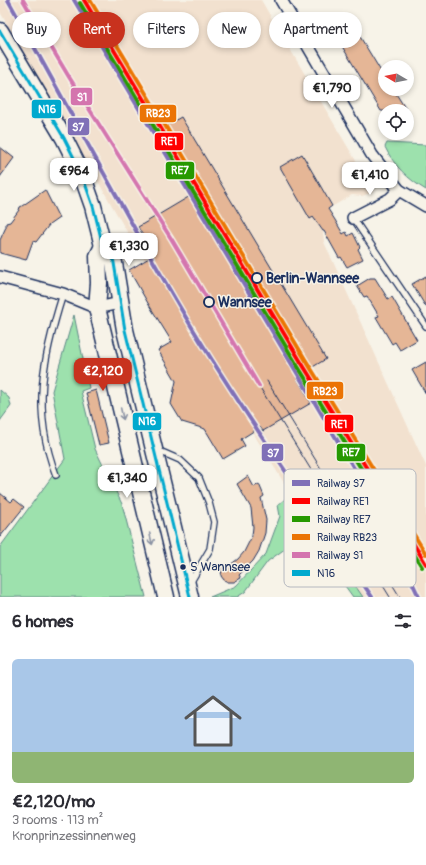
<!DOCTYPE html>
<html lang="en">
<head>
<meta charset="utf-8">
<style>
	:root { --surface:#fff; --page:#f7f7f7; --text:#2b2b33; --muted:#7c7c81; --line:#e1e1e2; --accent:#c8321e }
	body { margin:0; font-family:Pangolin,sans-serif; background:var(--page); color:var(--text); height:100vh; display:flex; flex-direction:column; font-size:15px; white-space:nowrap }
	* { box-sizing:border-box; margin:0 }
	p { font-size:13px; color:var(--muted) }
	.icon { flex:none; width:22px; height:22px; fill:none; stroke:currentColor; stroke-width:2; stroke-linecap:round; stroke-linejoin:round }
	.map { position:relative; height:597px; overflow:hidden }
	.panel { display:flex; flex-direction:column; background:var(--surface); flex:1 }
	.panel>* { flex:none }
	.hud { position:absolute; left:12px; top:12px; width:402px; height:36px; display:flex; gap:8px }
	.needle { width:26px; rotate:280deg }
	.controls { position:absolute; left:378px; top:60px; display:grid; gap:8px }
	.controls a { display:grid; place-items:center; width:36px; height:36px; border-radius:50%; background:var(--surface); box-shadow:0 2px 6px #0003; font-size:20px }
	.price { position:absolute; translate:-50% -34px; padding:0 9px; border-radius:8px; background:#fff; color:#222; font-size:13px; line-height:26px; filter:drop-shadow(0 1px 2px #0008) }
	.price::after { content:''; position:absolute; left:50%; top:24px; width:12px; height:9px; margin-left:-6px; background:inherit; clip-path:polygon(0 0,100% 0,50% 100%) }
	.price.selected { background:var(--accent); color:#fff }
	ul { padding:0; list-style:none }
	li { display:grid; align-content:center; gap:8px; height:212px; padding:0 12px }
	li+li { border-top:1px solid var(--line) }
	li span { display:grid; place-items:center; height:124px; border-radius:6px; color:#555 }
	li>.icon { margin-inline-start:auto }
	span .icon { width:72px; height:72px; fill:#fffc; stroke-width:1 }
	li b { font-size:17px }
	h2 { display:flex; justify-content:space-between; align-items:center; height:48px; padding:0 12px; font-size:17px }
	.tag { padding:0 14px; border-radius:18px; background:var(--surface); box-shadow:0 2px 6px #0003; font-size:14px; line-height:36px }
	.tag.selected { background:var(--accent); color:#fff }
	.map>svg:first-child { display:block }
	.built { fill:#f2e1cf }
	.green { fill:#9de1ad; stroke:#5c8886 }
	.building { fill:#e5b696; stroke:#1b2f5e }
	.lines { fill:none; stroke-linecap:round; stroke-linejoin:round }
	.service-casing { stroke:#1b2f5e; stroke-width:8 }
	.minor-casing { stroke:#1b2f5e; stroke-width:14 }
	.secondary-casing { stroke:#1b2f5e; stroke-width:19 }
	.service { stroke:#f7f3e8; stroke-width:5.5 }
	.minor { stroke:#f7f3e8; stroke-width:11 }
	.secondary { stroke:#f7f3e8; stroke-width:16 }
	.tram { stroke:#1b2f5e; stroke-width:1 }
	.bus-1-casing { stroke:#f7f3e8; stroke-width:6 }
	.bus-1 { stroke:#00a9ce; stroke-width:3 }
	.rail-1-casing { stroke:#f7f3e8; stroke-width:7 }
	.rail-2-casing { stroke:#f7f3e8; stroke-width:7 }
	.rail-3-casing { stroke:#f7f3e8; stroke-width:7 }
	.rail-4-casing { stroke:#f7f3e8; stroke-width:7 }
	.rail-5-casing { stroke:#f7f3e8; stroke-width:7 }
	.rail-1 { stroke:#8070b7; stroke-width:4 }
	.rail-2 { stroke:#f00; stroke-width:4 }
	.rail-3 { stroke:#269900; stroke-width:4 }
	.rail-4 { stroke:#eb7405; stroke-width:4 }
	.rail-5 { stroke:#d474ae; stroke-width:4 }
	.oneway { stroke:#8991a3 }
	.stop-dot { fill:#f7f3e8; stroke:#1b2f5e; stroke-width:2 }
	.bus-dot { fill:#1b2f5e; stroke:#f7f3e8; stroke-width:1.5 }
	.labels { text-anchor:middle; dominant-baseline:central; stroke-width:3; stroke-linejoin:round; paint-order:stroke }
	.bus-label { font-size:13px; fill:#1b2f5e; stroke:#f7f3e8; text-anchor:start }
	.stop-label { font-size:14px; font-weight:bold; fill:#1b2f5e; stroke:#f7f3e8; text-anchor:start }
	.key { fill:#f7f3e8; stroke:#b5b8bf; stroke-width:1 }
	.key-label { font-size:11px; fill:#1b2f5e }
	.line-badge { stroke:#f7f3e8; stroke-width:1.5 }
	.badge-label { font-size:11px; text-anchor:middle; font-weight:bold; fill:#fff }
</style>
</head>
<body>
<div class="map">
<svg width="426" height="597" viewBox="0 0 426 597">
	<rect width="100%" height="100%" fill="#f7f3e8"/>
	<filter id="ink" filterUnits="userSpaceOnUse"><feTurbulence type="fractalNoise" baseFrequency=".025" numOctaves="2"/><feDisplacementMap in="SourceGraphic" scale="8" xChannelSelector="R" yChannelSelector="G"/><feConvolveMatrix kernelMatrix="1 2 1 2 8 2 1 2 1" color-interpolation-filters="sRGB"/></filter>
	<g filter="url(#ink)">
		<path class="built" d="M 0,0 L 261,0 L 359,166 L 373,192 L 362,196 L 352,195 L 328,209 L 337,223 L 323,232 L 324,242 L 426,466 L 426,597 L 363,597 L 291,494 L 126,230 L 0,12 Z"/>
		<g class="green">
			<path d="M 387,143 L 426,145 L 426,190 C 408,179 394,166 385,147 Z"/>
			<path d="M 74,315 L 89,388 L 81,391 L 95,449 L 122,504 L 146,597 L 0,597 L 0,547 L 65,459 L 52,391 Z"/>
			<path d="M 0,390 L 9,398 L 11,406 L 0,421 Z"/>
			<path d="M 291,494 L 363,597 L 353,597 L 307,533 L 268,561 L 245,592 L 237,597 L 210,597 L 236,586 L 266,554 L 280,516 L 278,505 Z"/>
		</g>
		<g class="building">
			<path d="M 338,17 L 351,39 L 359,35 L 385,78 L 385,89 L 393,89 L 407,111 L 381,111 L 328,23 Z"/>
			<path d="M 181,117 L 326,359 L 296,377 L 311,403 L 263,431 L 260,427 L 241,439 L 245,446 L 223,459 L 205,429 L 182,422 L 171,404 L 176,381 L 158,350 L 172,342 L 149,305 L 129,270 L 154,255 L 138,227 L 202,189 L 164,127 Z"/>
			<path d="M 0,147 L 14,158 L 0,177 Z"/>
			<path d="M 302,154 L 332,206 L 328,209 L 335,220 L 343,234 L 346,232 L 348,236 L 353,233 L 360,247 L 358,249 L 363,259 L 347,267 L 341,257 L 339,258 L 324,231 L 323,231 L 313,217 L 310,219 L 280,167 Z"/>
			<path d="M 45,190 L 59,218 L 49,225 L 36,242 L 33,241 L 26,260 L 0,253 L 0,240 L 6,227 L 6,223 L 10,222 L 19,210 L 20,207 L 22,206 Z"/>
			<path d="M 426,276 L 426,307 L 412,284 Z"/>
			<path d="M 370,278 L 375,278 L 388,299 L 392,297 L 417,340 L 400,350 L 395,342 L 392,344 L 376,317 L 379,316 L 367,296 L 364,297 L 357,286 Z"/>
			<path d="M 426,362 L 426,394 L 412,370 Z"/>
			<path d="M 96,390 L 109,443 L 99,445 L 86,393 Z"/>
			<path d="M 248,476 L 254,487 L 259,484 L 264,496 L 261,498 L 266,520 L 265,533 L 259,551 L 253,561 L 239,575 L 241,578 L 234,582 L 228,582 L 224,580 L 221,576 L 222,568 L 225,565 L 230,565 L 238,559 L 244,552 L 252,536 L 253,527 L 251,508 L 237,484 Z"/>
			<path d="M 0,493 L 11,502 L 14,499 L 24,507 L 0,537 Z"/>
		</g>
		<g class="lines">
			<defs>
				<g id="service">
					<path d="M 353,218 L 426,326"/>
					<path d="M 157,450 L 180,460 L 199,478 L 209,503 L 214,522 L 210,549 L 190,583"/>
					<path d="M 56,475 C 31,411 43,357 63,294"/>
				</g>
				<g id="minor">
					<path d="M 281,0 L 372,155 L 399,190 L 426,206"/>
					<path d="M 353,218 L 390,199 L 399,190"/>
					<path d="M 0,277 L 63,294 L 97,308 L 120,303"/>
				</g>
				<g id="secondary">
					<path d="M 0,31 L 64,138 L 81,172 L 93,206 L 103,246 L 113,257 L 125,330 L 190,597"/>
					<path d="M 103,246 L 98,256 L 99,283 L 97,308 L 166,597"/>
				</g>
			</defs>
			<use href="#service" class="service-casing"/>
			<use href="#minor" class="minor-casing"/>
			<use href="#secondary" class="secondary-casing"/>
			<use href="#service" class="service"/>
			<use href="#minor" class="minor"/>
			<use href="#secondary" class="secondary"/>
			<g class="tram">
				<path d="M 267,381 L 400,597"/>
				<path d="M 259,386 L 390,597"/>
			</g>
			<defs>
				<path id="bus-1" d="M 0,31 L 64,138 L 81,172 L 93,206 L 103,246 L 113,257 L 125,330 L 190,597"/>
			</defs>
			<use href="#bus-1" class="bus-1-casing"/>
			<use href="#bus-1" class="bus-1"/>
			<defs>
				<g id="rail-1">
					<path d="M 8,0 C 65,101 119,204 178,304 C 237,405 306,500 372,597"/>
					<path d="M 74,0 L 364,485 L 381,517 L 419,597"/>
				</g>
				<path id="rail-2" d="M 84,0 L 301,362 L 426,564"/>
				<path id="rail-3" d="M 80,3 L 297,365 L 422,567"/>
				<path id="rail-4" d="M 90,0 L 305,359 L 426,554"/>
				<path id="rail-5" d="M 23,0 L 69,77 L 172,240 L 259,386"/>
			</defs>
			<use href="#rail-1" class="rail-1-casing"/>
			<use href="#rail-2" class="rail-2-casing"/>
			<use href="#rail-3" class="rail-3-casing"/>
			<use href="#rail-4" class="rail-4-casing"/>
			<use href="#rail-5" class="rail-5-casing"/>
			<use href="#rail-1" class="rail-1"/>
			<use href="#rail-2" class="rail-2"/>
			<use href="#rail-3" class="rail-3"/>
			<use href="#rail-4" class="rail-4"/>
			<use href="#rail-5" class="rail-5"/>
		</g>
		<defs><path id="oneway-shaft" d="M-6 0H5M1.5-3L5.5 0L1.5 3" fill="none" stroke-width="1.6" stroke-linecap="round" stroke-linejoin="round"/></defs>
		<g class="oneway">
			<use href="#oneway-shaft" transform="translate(122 414) rotate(77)"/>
			<use href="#oneway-shaft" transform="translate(151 539) rotate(77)"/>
		</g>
	</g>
	<g class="stop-dot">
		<circle cx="257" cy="278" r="5"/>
		<circle cx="209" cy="302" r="5"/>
	</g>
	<circle class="bus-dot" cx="183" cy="567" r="3.5"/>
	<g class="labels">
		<g class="bus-label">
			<text x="190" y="567">S Wannsee</text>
		</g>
		<g class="stop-label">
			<text x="266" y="278">Berlin-Wannsee</text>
			<text x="218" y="302">Wannsee</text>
		</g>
	</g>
	<rect x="284" y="469" width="132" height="118" rx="6" class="key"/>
	<rect x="292" y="480" width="18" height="6" fill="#8070b7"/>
	<rect x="292" y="498" width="18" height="6" fill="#f00"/>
	<rect x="292" y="516" width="18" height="6" fill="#269900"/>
	<rect x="292" y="534" width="18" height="6" fill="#eb7405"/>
	<rect x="292" y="552" width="18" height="6" fill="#d474ae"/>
	<rect x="292" y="570" width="18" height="6" fill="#00a9ce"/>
	<g class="key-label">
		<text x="317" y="487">Railway S7</text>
		<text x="317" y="505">Railway RE1</text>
		<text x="317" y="523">Railway RE7</text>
		<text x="317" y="541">Railway RB23</text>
		<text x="317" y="559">Railway S1</text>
		<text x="317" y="577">N16</text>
	</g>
	<g class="line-badge">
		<rect x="70" y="87" width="23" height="19" rx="4" fill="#d474ae"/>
		<rect x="31" y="99" width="31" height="20" rx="4" fill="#00a9ce"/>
		<rect x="139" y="104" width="38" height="19" rx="4" fill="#eb7405"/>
		<rect x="67" y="117" width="23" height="19" rx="4" fill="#8070b7"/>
		<rect x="154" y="132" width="30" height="19" rx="4" fill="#f00"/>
		<rect x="165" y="161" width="30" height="19" rx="4" fill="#269900"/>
		<rect x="306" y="381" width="38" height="19" rx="4" fill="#eb7405"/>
		<rect x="132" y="412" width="30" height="19" rx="4" fill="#00a9ce"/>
		<rect x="324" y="414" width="30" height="19" rx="4" fill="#f00"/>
		<rect x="336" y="443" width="30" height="19" rx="4" fill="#269900"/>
		<rect x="261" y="443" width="23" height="19" rx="4" fill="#8070b7"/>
	</g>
	<g class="badge-label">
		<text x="82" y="101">S1</text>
		<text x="47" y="113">N16</text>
		<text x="158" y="117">RB23</text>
		<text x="78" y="131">S7</text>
		<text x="169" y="145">RE1</text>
		<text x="180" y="174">RE7</text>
		<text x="325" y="395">RB23</text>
		<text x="147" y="425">N16</text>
		<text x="339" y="428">RE1</text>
		<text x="351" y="456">RE7</text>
		<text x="273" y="457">S7</text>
	</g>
</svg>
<div class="controls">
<a><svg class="needle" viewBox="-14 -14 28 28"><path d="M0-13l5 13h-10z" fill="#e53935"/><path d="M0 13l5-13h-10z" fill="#7c7c81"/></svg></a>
<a><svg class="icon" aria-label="locate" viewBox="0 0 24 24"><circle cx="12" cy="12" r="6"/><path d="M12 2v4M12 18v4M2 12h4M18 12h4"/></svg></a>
</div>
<b class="price" style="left:332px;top:109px">€1,790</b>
<b class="price" style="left:74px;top:192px">€964</b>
<b class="price" style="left:370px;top:196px">€1,410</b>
<b class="price" style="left:129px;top:267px">€1,330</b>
<b class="price selected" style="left:103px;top:392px">€2,120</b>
<b class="price" style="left:127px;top:499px">€1,340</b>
<div class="hud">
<a class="tag">Buy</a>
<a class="tag selected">Rent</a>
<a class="tag">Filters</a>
<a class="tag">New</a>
<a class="tag">Apartment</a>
</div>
</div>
<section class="panel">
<h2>6 homes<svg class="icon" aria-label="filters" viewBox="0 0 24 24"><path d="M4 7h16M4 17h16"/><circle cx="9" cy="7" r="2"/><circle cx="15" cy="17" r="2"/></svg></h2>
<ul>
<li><span style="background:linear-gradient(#a9c7e8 75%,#8fb573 0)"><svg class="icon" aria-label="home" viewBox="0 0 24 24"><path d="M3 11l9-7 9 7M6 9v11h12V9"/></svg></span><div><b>€2,120/mo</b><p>3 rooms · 113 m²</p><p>Kronprinzessinnenweg</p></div></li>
</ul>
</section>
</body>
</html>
